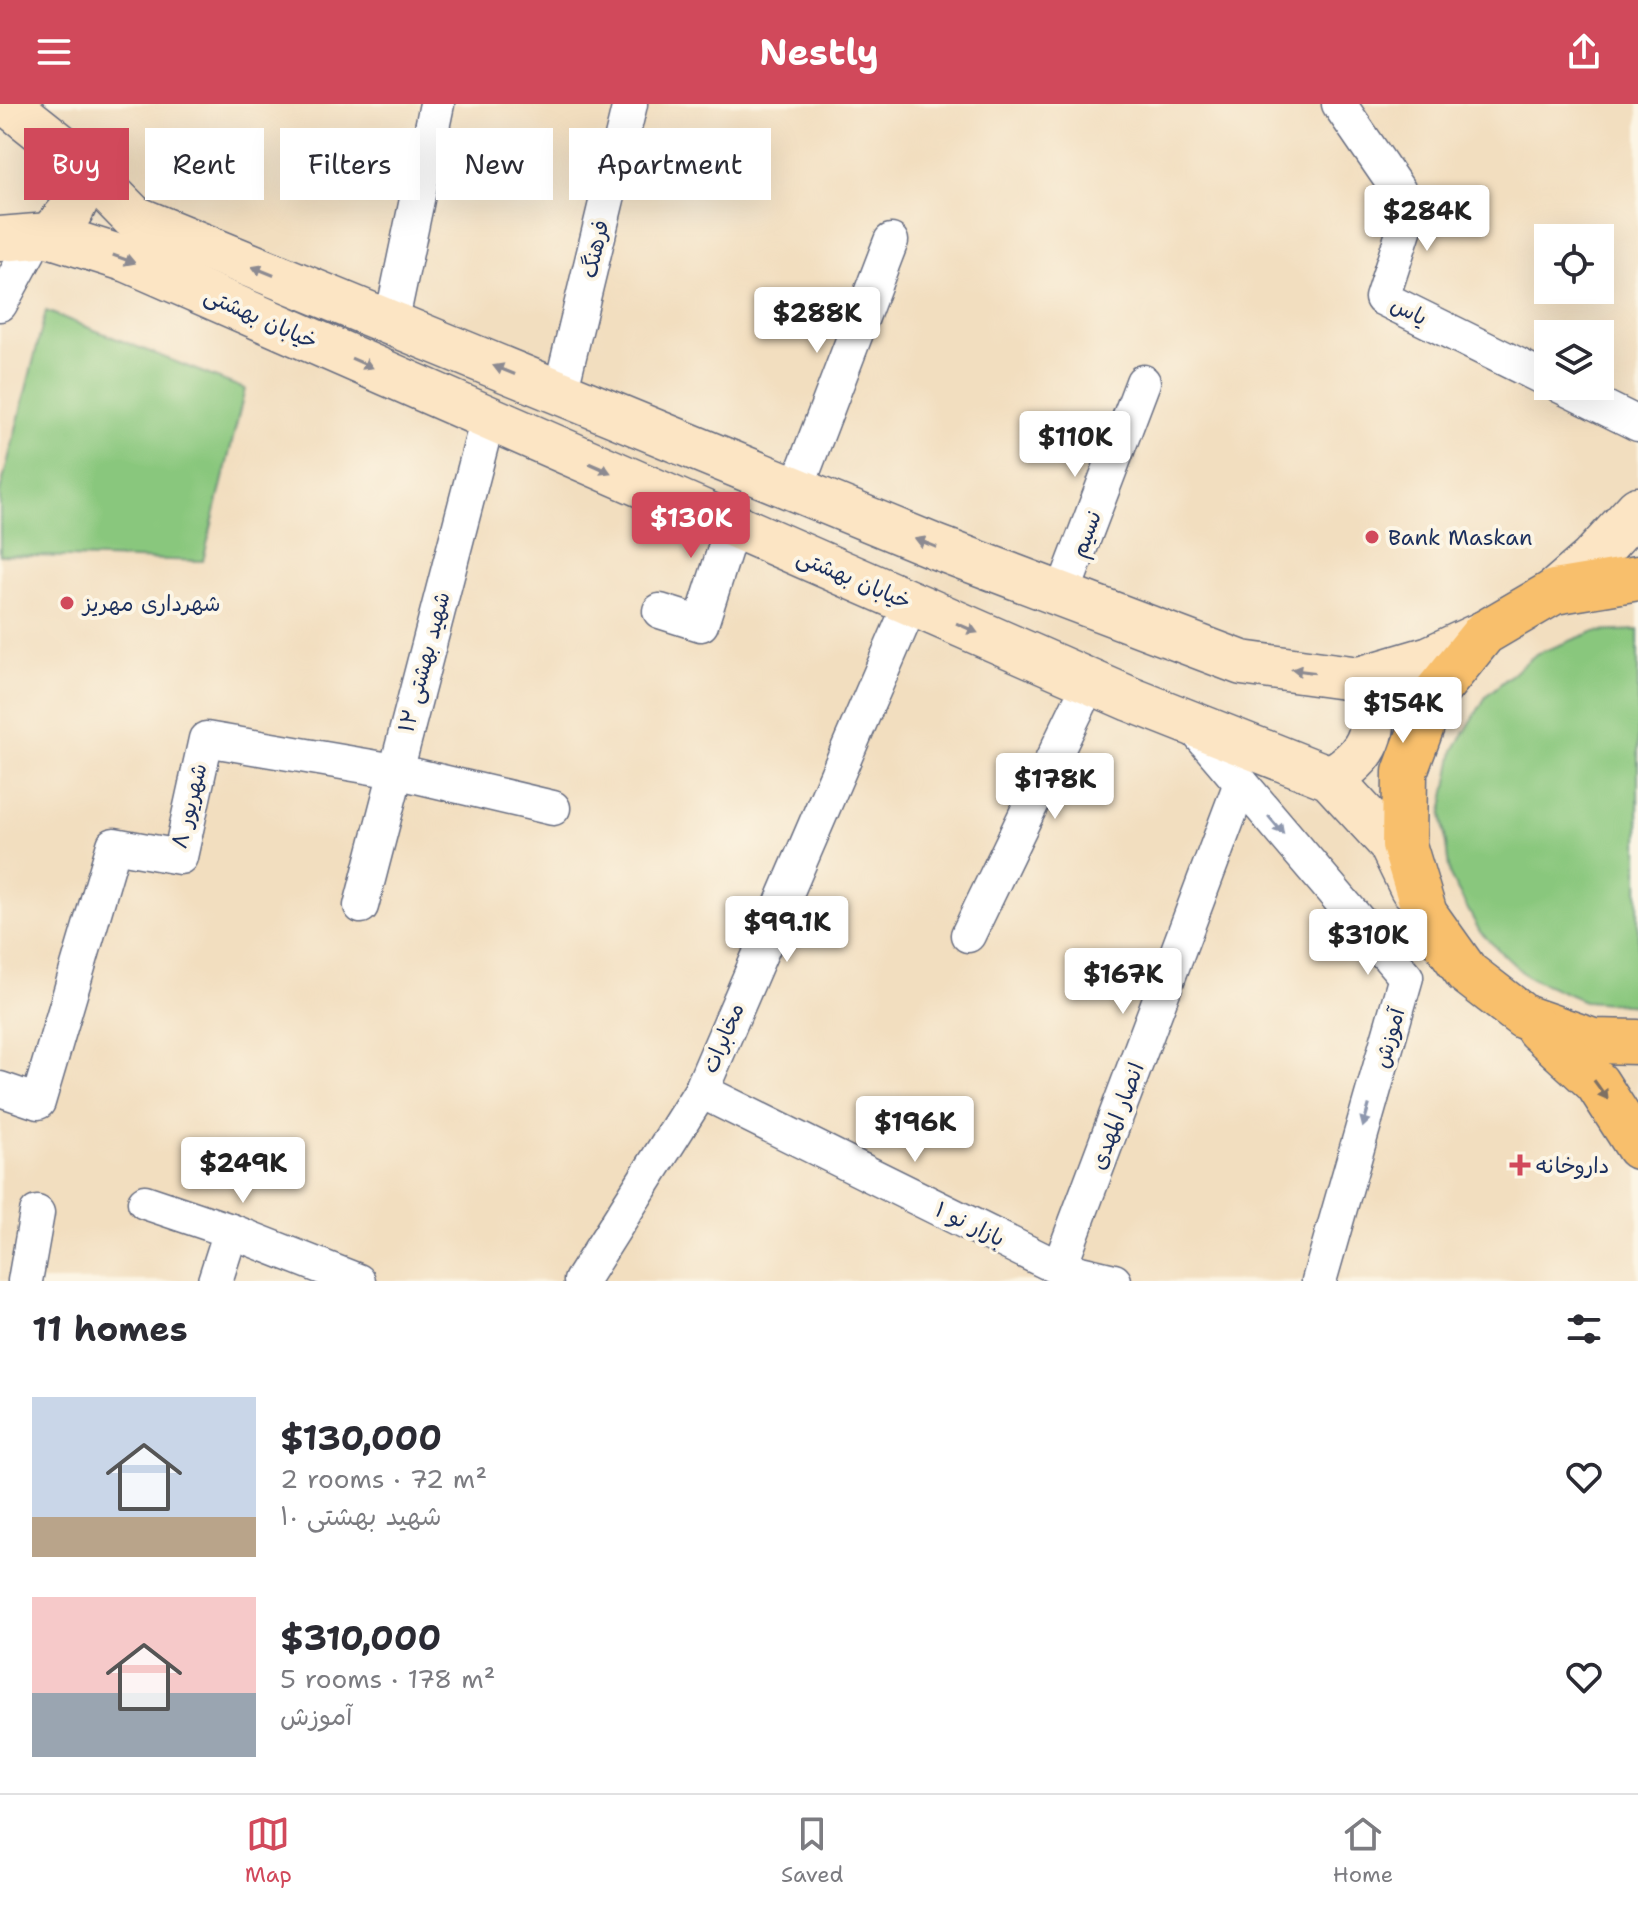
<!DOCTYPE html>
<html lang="en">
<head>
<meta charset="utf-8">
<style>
	:root { --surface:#fff; --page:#f7f7f7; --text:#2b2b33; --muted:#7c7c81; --line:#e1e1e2; --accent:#d1495b }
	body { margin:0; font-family:"Shantell Sans","Playpen Sans Arabic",sans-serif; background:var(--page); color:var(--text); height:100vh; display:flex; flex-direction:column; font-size:30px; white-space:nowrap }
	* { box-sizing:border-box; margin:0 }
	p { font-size:26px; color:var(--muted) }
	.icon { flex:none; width:44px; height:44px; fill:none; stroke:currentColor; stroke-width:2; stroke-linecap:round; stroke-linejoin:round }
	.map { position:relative; height:1177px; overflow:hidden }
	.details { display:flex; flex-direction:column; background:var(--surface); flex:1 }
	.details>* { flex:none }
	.hud { position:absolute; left:24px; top:24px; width:800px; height:72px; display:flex; gap:16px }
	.tools { position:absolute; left:1534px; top:120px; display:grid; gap:16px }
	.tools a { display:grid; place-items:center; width:80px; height:80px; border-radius:0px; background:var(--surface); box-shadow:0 8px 32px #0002; font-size:40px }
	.price { position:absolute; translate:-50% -68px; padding:0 18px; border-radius:8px; background:#fff; color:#222; font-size:26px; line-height:52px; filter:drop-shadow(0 2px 4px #0008) }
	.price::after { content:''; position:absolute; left:50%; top:48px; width:24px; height:18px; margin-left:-12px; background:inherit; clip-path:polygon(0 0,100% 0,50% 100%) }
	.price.selected { background:var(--accent); color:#fff }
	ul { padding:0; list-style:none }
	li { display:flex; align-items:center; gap:24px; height:200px; padding:0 32px }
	li span { display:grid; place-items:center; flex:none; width:224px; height:160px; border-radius:0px; color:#555 }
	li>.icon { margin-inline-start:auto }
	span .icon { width:96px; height:96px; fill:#fffc; stroke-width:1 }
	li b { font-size:34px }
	h2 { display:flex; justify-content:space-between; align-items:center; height:96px; padding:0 32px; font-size:34px }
	.pill { padding:0 28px; border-radius:0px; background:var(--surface); box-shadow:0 8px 32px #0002; font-size:28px; line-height:72px }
	.pill.selected { background:var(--accent); color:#fff }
	header { display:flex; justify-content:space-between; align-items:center; height:104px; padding:0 32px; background:var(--accent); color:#fff; font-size:36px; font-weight:700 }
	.tab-bar { display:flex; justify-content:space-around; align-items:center; height:112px; border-top:2px solid var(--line); background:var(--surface); font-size:22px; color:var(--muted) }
	.tab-bar a { display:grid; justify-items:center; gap:4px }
	.tab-bar .selected { color:var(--accent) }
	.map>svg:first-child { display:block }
	.green { fill:#89c77d; stroke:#527b6e; stroke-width:2 }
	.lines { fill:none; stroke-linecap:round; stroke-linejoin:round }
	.minor-casing { stroke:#666c80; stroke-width:37 }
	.secondary-casing { stroke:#666c80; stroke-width:47 }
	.primary-casing { stroke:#666c80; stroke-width:47 }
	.minor { stroke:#fff; stroke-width:34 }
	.secondary { stroke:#fce5c4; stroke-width:44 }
	.primary { stroke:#f8bf6c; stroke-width:44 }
	.oneway { fill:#8c8a91 }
	.oneway2 { fill:#8d97ae }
	.oneway3 { fill:#7e7064 }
	.poi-dot { fill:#d1495b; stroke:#fcf5e5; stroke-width:3 }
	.labels { text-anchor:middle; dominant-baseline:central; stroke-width:8; stroke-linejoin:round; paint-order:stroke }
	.street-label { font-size:22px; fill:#1b2f5e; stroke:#fcf5e5 }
	.poi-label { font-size:22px; fill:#1b2f5e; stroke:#fcf5e5; text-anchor:start }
</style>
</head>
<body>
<header><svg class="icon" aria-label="menu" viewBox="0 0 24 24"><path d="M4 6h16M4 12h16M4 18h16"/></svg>Nestly<svg class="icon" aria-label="share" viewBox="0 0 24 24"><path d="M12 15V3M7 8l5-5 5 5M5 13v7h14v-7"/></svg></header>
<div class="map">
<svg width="1638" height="1177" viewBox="0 0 1638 1177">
	<rect width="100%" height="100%" fill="#fcf5e5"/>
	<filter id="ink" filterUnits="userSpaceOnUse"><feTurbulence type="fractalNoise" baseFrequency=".0125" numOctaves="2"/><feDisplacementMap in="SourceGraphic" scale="16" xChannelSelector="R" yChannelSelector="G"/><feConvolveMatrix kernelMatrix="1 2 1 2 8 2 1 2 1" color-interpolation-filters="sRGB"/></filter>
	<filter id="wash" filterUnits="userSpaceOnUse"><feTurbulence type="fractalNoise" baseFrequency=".006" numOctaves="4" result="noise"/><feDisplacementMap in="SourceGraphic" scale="32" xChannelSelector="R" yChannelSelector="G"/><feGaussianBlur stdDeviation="1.8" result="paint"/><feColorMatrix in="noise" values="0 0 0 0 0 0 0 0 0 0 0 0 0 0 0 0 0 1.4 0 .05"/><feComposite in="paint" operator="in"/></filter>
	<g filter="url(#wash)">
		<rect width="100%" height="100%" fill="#f2debf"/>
		<g class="green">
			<path d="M 46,207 L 245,285 L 203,457 L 0,451 L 0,388 Z"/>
			<path d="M 1638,526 L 1638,901 L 1584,897 L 1526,872 L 1480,828 L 1450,772 L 1442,709 L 1454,646 L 1487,591 L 1536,550 L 1593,528 Z"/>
		</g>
	</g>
	<g filter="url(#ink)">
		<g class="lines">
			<defs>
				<g id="minor">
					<path d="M 1339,0 L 1411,105 L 1382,194 L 1548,276"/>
					<path d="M 0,200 L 37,132"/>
					<path d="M 391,220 L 437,0"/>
					<path d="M 1561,282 L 1638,320"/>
					<path d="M 560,289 L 630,0"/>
					<path d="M 796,386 L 891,137"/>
					<path d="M 1062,491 L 1143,278"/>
					<path d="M 660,507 L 701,520 L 732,423"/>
					<path d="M 1190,619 L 1406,873 L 1319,1177"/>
					<path d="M 361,802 L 488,314"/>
					<path d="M 968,831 L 1090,578"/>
					<path d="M 0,985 L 38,998 L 114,741 L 180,753 L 206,635 L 395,667 L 553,704"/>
					<path d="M 701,987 L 1059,1164 L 1114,1177"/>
					<path d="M 145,1098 L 231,1127 L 215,1177"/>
					<path d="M 231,1127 L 358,1177"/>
					<path d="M 1059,1164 L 1241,679"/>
					<path d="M 25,1177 L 37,1109"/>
					<path d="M 581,1177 L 701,987 L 911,499"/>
				</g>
				<g id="secondary">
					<path d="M 72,51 L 133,113 L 936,443 L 1242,559 L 1359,575 L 1430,554 L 1484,529"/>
					<path d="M 49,131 L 128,156 L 1130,595 L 1330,674 L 1390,739 L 1412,784"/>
					<path d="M 0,135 L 49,131 C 82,98 81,96 72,51 L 13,4 L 1,0"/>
					<path d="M 1554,488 L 1592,455 L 1638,405"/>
					<path d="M 1330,674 C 1374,649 1383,619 1359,575"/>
				</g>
				<g id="primary">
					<path d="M 1638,474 L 1554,488 L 1484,529 L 1433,592 L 1405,668 L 1404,741 L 1425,810 L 1467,869 L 1524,913 L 1593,937 L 1638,938"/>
					<path d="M 1538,925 L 1597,979 L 1638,1043"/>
				</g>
			</defs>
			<use href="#minor" class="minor-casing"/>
			<use href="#secondary" class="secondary-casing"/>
			<use href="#primary" class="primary-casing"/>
			<use href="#minor" class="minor"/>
			<use href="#secondary" class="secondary"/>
			<use href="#primary" class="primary"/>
		</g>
		<defs><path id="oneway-solid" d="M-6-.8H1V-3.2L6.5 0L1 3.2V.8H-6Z" transform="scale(2)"/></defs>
		<g class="oneway">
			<use href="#oneway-solid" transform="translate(124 155) rotate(20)"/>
			<use href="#oneway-solid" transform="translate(263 167) rotate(-158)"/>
			<use href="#oneway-solid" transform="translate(362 259) rotate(24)"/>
			<use href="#oneway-solid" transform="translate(504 266) rotate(-158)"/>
			<use href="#oneway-solid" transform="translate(600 364) rotate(24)"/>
			<use href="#oneway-solid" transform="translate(926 439) rotate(-158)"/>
			<use href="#oneway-solid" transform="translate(967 524) rotate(24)"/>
			<use href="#oneway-solid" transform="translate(1303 567) rotate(-172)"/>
		</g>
		<g class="oneway2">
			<use href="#oneway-solid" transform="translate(1276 721) rotate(50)"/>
			<use href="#oneway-solid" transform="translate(1366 1012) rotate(106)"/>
		</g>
		<use class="oneway3" href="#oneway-solid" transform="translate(1601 986) rotate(54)"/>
	</g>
	<g class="poi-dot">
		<circle cx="1372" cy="433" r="8"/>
		<circle cx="67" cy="499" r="8"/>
		<path d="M1516 1049h8v8h8v8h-8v8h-8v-8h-8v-8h8z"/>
	</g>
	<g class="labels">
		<g class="street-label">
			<text transform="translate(595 145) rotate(-77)">فرهنگ</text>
			<text transform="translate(1409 207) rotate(26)">یاس</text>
			<text transform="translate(261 214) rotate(24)">خیابان بهشتی</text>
			<text transform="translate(1086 430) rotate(-69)">نسیم</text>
			<text transform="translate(854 475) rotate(23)">خیابان بهشتی</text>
			<text transform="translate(424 558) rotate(-75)">شهید بهشتی ۱۲</text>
			<text transform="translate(189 702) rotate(-76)">۸ شهریور</text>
			<text transform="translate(723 934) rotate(-67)">مخابرات</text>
			<text transform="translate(1389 934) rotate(-74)">آموزش</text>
			<text transform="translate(1117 1012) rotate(-69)">انصار المهدی</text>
			<text transform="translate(970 1120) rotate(26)">بازار نو ۱</text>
		</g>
		<g class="poi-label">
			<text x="1388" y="433">Bank Maskan</text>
			<text x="83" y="499">شهرداری مهریز</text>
			<text x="1536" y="1061">داروخانه</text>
		</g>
	</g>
</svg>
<div class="tools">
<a><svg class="icon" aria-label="locate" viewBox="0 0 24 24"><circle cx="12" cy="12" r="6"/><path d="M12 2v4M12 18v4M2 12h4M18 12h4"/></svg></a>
<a><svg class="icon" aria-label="layers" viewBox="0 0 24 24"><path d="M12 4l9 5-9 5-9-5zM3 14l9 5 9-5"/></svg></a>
</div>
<b class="price" style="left:1427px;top:149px">$284K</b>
<b class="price" style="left:817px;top:251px">$288K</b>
<b class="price" style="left:1075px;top:375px">$110K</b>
<b class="price selected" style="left:691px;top:456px">$130K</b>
<b class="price" style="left:1403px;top:641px">$154K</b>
<b class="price" style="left:1055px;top:717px">$178K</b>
<b class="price" style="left:787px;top:860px">$99.1K</b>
<b class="price" style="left:1368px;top:873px">$310K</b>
<b class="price" style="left:1123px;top:912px">$167K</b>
<b class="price" style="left:915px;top:1060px">$196K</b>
<b class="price" style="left:243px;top:1101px">$249K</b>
<div class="hud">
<a class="pill selected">Buy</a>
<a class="pill">Rent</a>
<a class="pill">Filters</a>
<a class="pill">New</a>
<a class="pill">Apartment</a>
</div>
</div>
<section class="details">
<h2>11 homes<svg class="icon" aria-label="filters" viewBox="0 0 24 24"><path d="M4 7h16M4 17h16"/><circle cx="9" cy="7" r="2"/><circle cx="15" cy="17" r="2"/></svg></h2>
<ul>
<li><span style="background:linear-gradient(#c9d6e8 75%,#b9a48a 0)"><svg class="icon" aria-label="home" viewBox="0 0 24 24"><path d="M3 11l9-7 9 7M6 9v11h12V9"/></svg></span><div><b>$130,000</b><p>2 rooms · 72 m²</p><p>شهید بهشتی ۱۰</p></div><svg class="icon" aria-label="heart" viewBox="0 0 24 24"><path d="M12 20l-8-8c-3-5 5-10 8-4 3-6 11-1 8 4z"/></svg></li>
<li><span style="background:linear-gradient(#f6c9c9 60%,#9aa5b1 0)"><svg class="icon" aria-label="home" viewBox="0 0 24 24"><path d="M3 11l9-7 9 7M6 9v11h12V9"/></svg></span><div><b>$310,000</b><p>5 rooms · 178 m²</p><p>آموزش</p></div><svg class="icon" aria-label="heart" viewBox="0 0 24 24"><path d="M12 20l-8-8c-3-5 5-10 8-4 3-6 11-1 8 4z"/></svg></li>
</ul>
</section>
<nav class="tab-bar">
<a class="selected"><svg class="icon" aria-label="map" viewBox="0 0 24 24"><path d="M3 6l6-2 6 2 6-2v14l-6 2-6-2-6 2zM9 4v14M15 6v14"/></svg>Map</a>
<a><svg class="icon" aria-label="saved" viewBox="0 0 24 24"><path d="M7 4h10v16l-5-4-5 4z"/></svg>Saved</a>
<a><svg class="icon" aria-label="home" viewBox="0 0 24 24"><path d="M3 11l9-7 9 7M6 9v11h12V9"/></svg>Home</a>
</nav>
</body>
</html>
